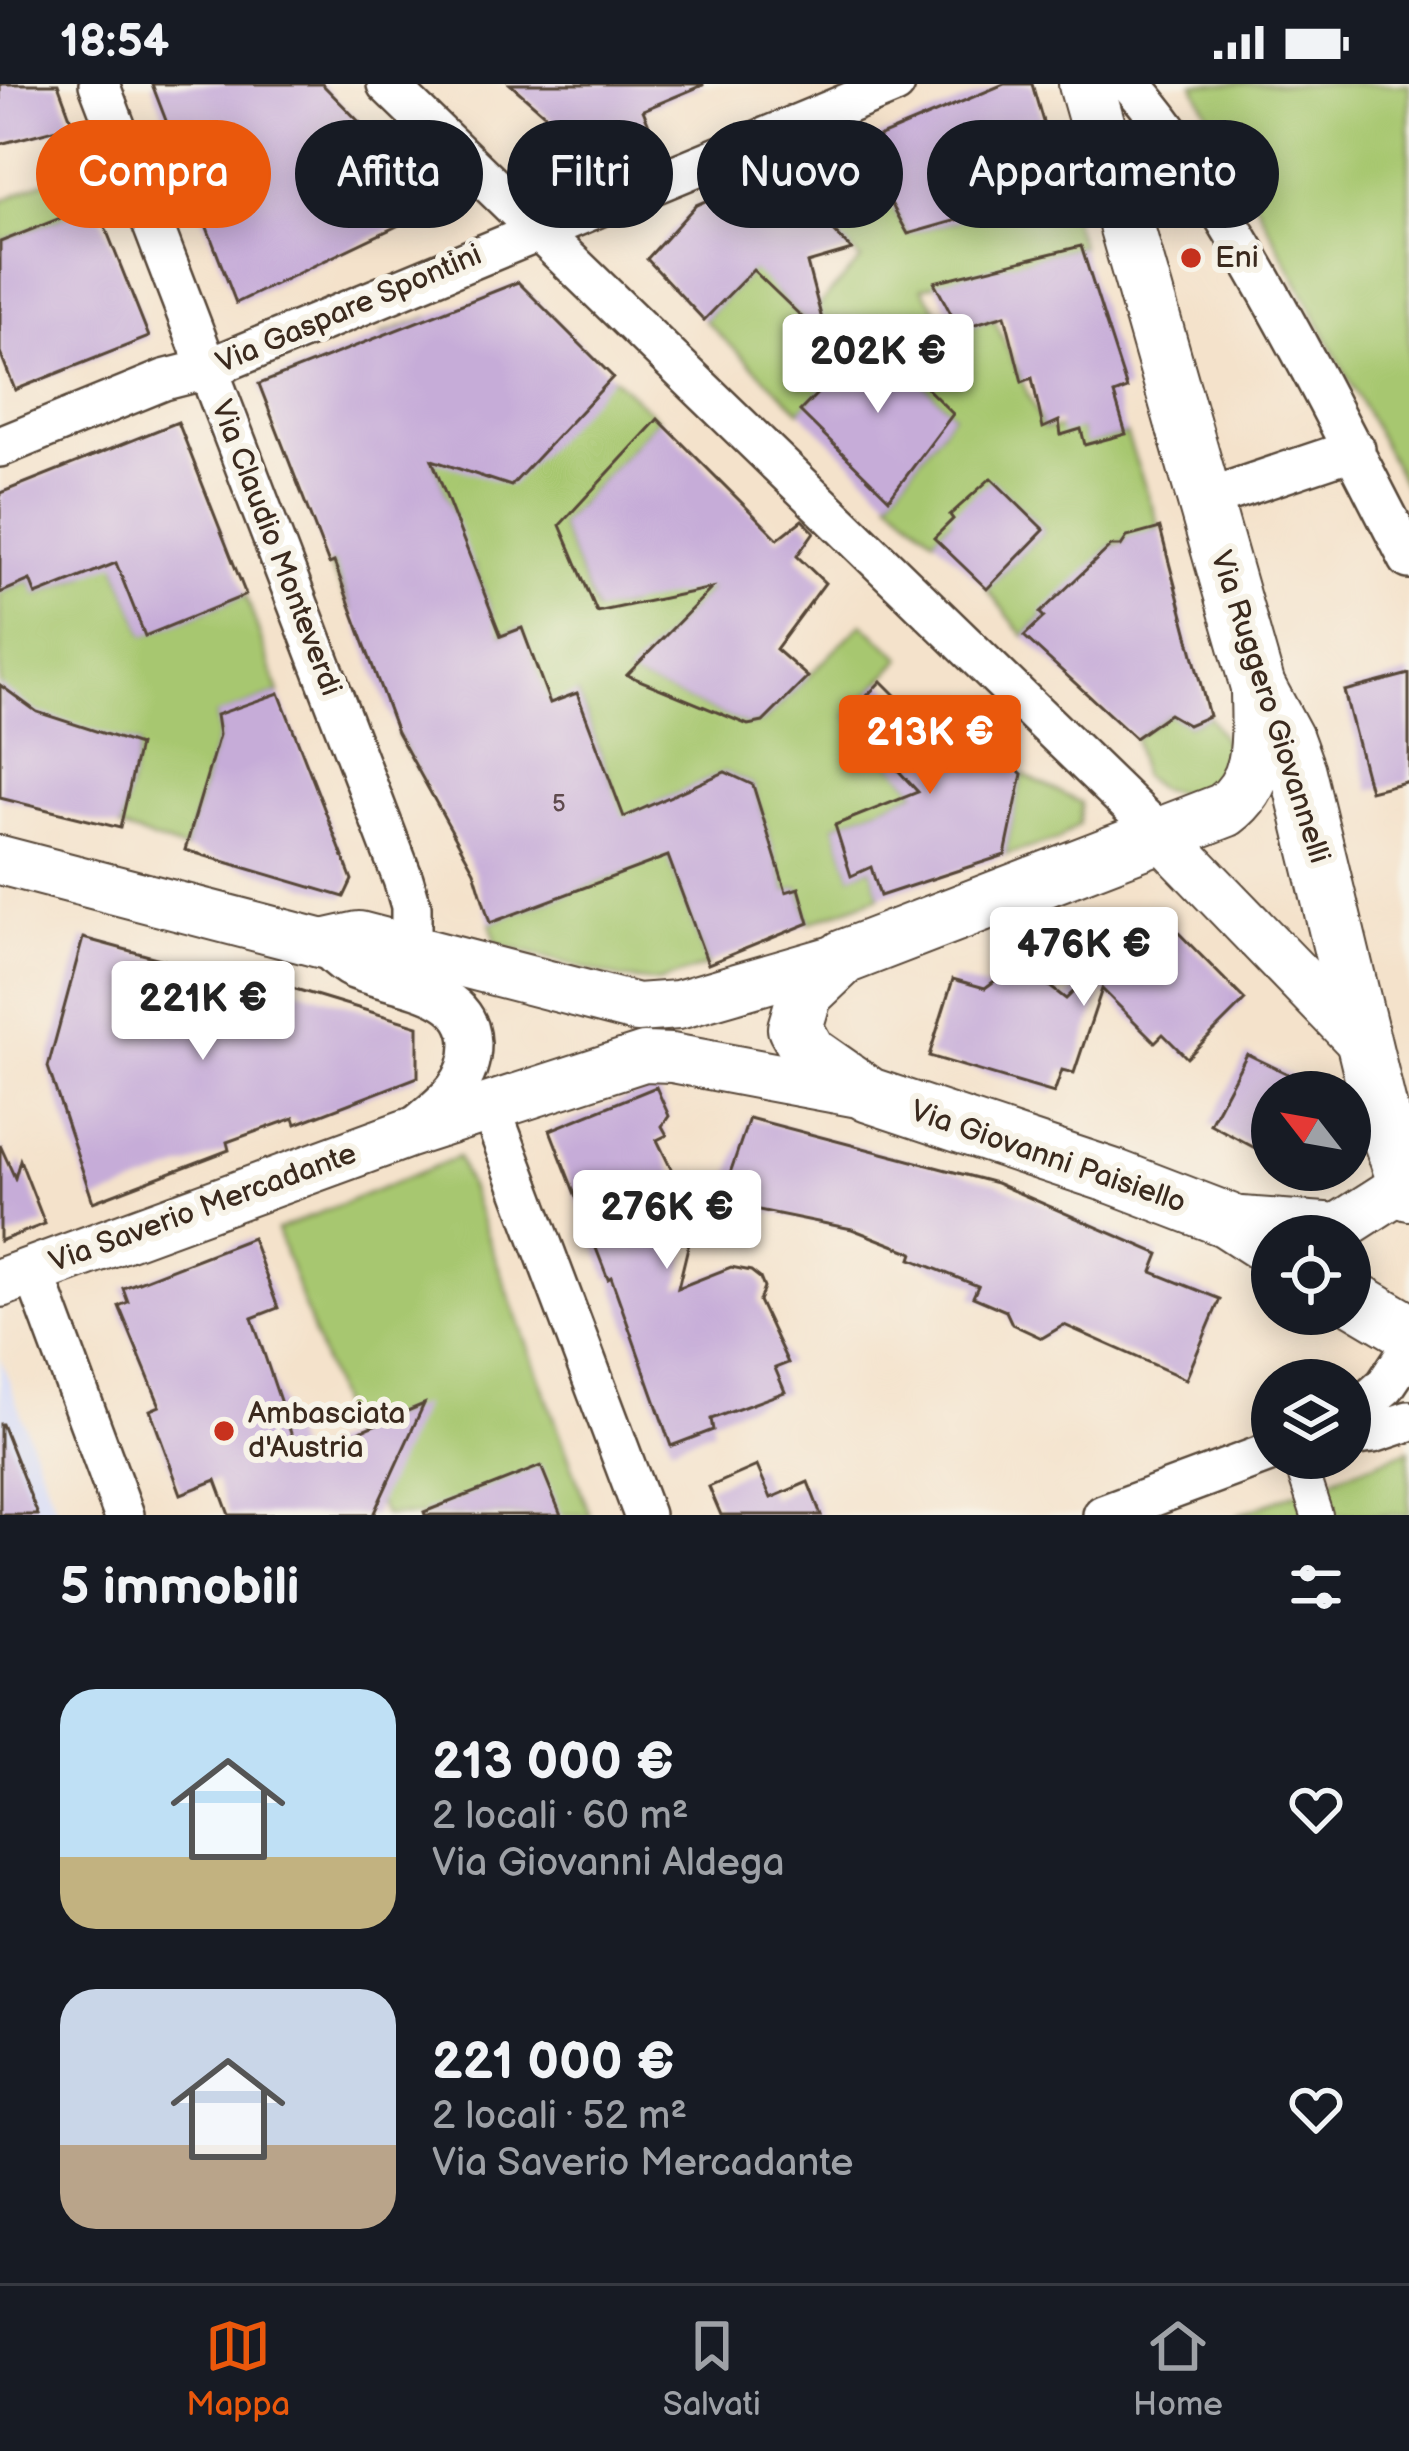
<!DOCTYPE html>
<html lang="it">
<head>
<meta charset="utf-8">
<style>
	:root { --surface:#171b24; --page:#20242c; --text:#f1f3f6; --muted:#9ea1a6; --line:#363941; --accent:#ea580c }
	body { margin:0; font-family:"Balsamiq Sans",sans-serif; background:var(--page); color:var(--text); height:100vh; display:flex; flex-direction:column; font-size:45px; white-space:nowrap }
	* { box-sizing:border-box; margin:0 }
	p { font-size:39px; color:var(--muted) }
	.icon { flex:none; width:66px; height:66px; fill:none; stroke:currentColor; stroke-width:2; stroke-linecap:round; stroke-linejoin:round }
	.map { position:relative; height:1431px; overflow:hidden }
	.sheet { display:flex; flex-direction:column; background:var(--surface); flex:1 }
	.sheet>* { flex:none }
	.banner { position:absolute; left:36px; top:36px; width:1338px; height:108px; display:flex; gap:24px }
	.needle { width:78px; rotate:301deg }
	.buttons { position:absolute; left:1251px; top:987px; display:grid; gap:24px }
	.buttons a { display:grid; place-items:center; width:120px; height:120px; border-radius:50%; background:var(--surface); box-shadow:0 6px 30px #0003; font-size:60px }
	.price { position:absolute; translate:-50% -102px; padding:0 27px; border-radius:12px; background:#fff; color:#222; font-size:39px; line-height:78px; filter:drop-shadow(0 3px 6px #0008) }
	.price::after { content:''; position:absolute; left:50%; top:72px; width:36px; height:27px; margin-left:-18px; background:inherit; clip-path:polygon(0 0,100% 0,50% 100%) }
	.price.current { background:var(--accent); color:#fff }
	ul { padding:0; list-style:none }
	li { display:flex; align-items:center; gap:36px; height:300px; padding:0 60px }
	li span { display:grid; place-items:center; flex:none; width:336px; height:240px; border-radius:36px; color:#555 }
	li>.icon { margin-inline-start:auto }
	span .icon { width:144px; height:144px; fill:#fffc; stroke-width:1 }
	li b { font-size:51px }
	h2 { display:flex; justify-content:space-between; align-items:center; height:144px; padding:0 60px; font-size:51px }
	.tag { padding:0 42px; border-radius:54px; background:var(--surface); box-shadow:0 6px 30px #0003; font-size:42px; line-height:108px }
	.tag.current { background:var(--accent); color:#fff }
	.status { display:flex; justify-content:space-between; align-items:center; height:84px; padding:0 60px; background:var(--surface); direction:ltr }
	.status svg { height:33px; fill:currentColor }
	.tabs { display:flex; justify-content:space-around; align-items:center; height:168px; border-top:3px solid var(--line); background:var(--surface); font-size:33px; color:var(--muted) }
	.tabs a { display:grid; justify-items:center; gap:6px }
	.tabs .current { color:var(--accent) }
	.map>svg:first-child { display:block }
	.built { fill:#d3d9f9 }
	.green { fill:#a7c770; stroke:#717847; stroke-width:3 }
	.building { fill:#c6acd8 }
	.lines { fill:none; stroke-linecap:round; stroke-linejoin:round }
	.pedestrian-casing { stroke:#574638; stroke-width:34 }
	.minor-casing { stroke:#574638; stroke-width:44 }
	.tertiary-casing { stroke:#574638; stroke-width:52 }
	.secondary-casing { stroke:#574638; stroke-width:58 }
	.pedestrian { stroke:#fff; stroke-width:30 }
	.minor { stroke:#fff; stroke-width:39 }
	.tertiary { stroke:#fff; stroke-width:48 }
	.secondary { stroke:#fff; stroke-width:54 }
	.poi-dot { fill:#c8321e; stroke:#f7f3e8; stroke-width:4.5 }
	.labels { text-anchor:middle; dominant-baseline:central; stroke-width:12; stroke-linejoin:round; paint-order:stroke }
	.number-label { font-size:24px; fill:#5e4a4c }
	.poi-label { font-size:30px; fill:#3b2a1e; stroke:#f7f3e8; text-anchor:start }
	.street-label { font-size:30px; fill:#3b2a1e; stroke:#f7f3e8 }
</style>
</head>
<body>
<div class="status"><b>18:54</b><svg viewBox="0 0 49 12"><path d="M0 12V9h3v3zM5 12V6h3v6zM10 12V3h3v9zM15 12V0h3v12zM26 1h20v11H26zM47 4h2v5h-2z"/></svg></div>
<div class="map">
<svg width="1409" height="1431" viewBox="0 0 1409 1431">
	<rect width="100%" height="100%" fill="#f7f3e8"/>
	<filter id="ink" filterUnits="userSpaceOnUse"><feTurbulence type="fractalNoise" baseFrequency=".00833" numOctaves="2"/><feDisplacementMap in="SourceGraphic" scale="24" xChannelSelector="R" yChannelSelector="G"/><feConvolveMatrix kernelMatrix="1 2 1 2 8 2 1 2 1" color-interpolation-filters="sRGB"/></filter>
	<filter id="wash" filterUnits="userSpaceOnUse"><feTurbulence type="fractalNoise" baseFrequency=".004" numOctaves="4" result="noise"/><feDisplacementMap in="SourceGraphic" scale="48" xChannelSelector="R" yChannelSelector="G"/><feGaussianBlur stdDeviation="2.7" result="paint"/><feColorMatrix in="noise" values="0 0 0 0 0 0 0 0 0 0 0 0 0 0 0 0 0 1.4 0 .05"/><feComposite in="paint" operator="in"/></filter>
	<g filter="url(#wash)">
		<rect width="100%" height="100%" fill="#f4e2cb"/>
		<path class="built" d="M 0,1273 L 58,1431 L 0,1431 Z"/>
		<g class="green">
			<path d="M 1193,0 L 1409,0 L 1409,410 Z"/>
			<path d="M 859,61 L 908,150 L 1063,106 L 1081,162 L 922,204 L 950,247 L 994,235 L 1043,344 L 1081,345 L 1086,360 L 1126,350 L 1160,444 L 1111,462 L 1024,552 L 987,505 L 1044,446 L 991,395 L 934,454 L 889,415 L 953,330 L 875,253 L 800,327 L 704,236 L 761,177 L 776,208 L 805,236 L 861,176 L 824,137 L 811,137 L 765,91 Z"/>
			<path d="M 72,85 L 96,120 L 0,158 L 0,118 Z"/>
			<path d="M 429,233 L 457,300 L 613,293 L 658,335 L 560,441 L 596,527 L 626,522 L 769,446 L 628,591 L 748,641 L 763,638 L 862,539 L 902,574 L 848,632 L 918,708 L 835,741 L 851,791 L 871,783 L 880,812 L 809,839 L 799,804 L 786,808 L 753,701 L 725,688 L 650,722 L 708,881 L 658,898 L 623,895 L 497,860 L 490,839 L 627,787 L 611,698 L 578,610 L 557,648 L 425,698 L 398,651 L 541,598 L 521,544 L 451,570 L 493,532 L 474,481 L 352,527 L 329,480 L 453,430 L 382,250 Z"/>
			<path d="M 155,467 L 117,483 L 145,551 L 246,511 L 279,609 L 216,632 L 219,651 L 185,766 L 120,744 L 139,661 L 0,622 L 0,509 L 30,496 L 37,511 L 87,491 L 79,468 Z"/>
			<path d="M 1169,630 L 1188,641 L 1209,632 L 1227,662 L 1217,688 L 1197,711 L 1160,706 L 1141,691 L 1135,654 Z"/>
			<path d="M 1022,690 L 1081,719 L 1079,740 L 1058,756 L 1005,771 Z"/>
			<path d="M 458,1073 L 590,1431 L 384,1431 L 372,1403 L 404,1329 L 350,1352 L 277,1146 Z"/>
			<path d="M 1409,1366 L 1409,1431 L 1237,1431 Z"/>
		</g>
		<g id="blocks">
			<g class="building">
				<path d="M 0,0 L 58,0 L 73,41 L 0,60 Z"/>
				<path d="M 152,0 L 322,0 L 441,121 L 236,219 Z"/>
				<path d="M 510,0 L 703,0 L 703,1 L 643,26 L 649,41 L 582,63 Z"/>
				<path d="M 1004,0 L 1032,0 L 1063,106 L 908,150 L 859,61 Z"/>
				<path d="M 765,91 L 811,137 L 824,137 L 852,166 L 807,179 L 828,258 L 753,186 L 704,236 L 647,175 L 696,121 Z"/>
				<path d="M 96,120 L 149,253 L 15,306 L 0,268 L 0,158 Z"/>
				<path d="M 1081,162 L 1127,305 L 1114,310 L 1126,350 L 1085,361 L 1081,345 L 1061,351 L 1059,337 L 1043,344 L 1032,294 L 1022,298 L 1005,231 L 959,245 L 934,198 Z"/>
				<path d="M 518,198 L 613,293 L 511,402 L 432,376 L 501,552 L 522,544 L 550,619 L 577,609 L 624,733 L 725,688 L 753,701 L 786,808 L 799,804 L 809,839 L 708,880 L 668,772 L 490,839 L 474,787 L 397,648 L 334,478 L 329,480 L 259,300 Z"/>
				<path d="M 874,252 L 953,330 L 889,415 L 800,327 Z"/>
				<path d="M 658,335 L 778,455 L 802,436 L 814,448 L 797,472 L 825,499 L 776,565 L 808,593 L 763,638 L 748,641 L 627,591 L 712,504 L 597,528 L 560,441 Z"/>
				<path d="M 178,338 L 246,511 L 145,552 L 116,479 L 36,511 L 30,496 L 0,509 L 0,409 Z"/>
				<path d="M 991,394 L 1044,446 L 987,505 L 934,454 L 953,435 L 950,431 Z"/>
				<path d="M 1160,444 L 1209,632 L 1188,641 L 1169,630 L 1135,654 L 1024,552 L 1044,533 L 1040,529 L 1111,462 L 1121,462 L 1127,453 Z"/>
				<path d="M 1409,590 L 1409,697 L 1370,707 L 1344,607 Z"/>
				<path d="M 881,597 L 923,639 L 947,617 L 1022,690 L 1005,771 L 880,812 L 871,783 L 851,792 L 835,741 L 918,708 L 848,632 Z"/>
				<path d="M 0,601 L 37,628 L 139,661 L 120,744 L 0,714 Z"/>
				<path d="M 279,609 L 352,796 L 344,813 L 185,766 L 219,651 L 216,631 Z"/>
				<path d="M 1156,826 L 1245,916 L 1187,974 L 1163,950 L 1155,958 L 1102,905 L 1074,989 L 1062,986 L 1054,1009 L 929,972 L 953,895 L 985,904 L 1012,884 L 1027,885 L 1066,915 Z"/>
				<path d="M 83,854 L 219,891 L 291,908 L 292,904 L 418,942 L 418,993 L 296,1040 L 294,1034 L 227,1058 L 229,1066 L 93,1118 L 48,983 Z"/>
				<path d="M 1247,970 L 1325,1008 L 1272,1008 L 1272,1073 L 1210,1040 Z"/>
				<path d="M 656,1003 L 669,1032 L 662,1042 L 667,1051 L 657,1056 L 695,1134 L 678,1204 L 731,1183 L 751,1187 L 760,1194 L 764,1204 L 759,1217 L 788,1279 L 775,1284 L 785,1308 L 711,1335 L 713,1346 L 671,1362 L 611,1193 L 608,1195 L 550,1046 Z"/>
				<path d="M 749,1034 L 996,1099 L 1159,1170 L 1152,1188 L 1220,1215 L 1186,1295 L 1064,1241 L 1042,1254 L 1012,1240 L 1006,1227 L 973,1213 L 978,1202 L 911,1175 L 913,1169 L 852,1145 L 720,1118 Z"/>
				<path d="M 0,1061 L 15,1094 L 20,1076 L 45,1140 L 0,1157 Z"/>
				<path d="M 252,1154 L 278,1224 L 252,1234 L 299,1373 L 424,1320 L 373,1431 L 229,1431 L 216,1396 L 181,1410 L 150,1326 L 160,1322 L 119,1222 L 128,1218 L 123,1204 Z"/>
				<path d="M 0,1340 L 2,1340 L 38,1431 L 0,1431 Z"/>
				<path d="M 541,1382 L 561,1431 L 425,1431 L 424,1428 Z"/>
				<path d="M 757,1382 L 771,1414 L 808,1398 L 821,1431 L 721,1431 L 709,1403 Z"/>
			</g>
		</g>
	</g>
	<g filter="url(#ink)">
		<use href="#blocks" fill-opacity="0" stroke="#574638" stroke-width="3"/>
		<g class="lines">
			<defs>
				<path id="pedestrian" d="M 1298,1374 L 1317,1431"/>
				<g id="minor">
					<path d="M 99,0 L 403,795 L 411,822 L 411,865"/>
					<path d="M 387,0 L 1160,750"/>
					<path d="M 1131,0 C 1174,48 1207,104 1240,159 C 1301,262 1354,369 1409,475"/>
					<path d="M 0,363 L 164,296 L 207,285 L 895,0"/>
					<path d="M 1206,415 L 1355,365"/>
					<path d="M 323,860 C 332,868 341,879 352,884 C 392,902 470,902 471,960 C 471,1000 443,1020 415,1043"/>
					<path d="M 490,1023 L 644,1431"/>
					<path d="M 33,1186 L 124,1431"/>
					<path d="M 1350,1332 L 1385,1302 L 1409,1266"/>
					<path d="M 1350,1352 L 1373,1349 L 1409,1337"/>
					<path d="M 1103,1431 L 1272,1368"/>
				</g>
				<g id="tertiary">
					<path d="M 1160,750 L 1366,963"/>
					<path d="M 0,776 L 323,860 L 359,852 L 637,924 L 678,921 L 844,873"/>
					<path d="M 1227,1136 L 1338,1144 L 1405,1101"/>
					<path d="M 0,1199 L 406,1050 L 644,973 L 672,974 L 869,1011"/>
				</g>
				<g id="secondary">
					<path d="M 1086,0 L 1258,603 L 1286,655 L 1298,688 L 1380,1026 L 1409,1109"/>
					<path d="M 1258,603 C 1258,649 1266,696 1225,726 L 844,873 L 805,910 L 795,944 L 809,969 L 869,1011 L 1115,1093 L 1227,1136 L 1272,1165"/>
					<path d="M 1350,1212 L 1409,1247"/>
				</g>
			</defs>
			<use href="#pedestrian" class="pedestrian-casing"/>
			<use href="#minor" class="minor-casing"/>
			<use href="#tertiary" class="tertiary-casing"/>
			<use href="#secondary" class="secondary-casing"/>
			<use href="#pedestrian" class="pedestrian"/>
			<use href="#minor" class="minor"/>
			<use href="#tertiary" class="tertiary"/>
			<use href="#secondary" class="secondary"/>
		</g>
	</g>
	<g class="poi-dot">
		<circle cx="1191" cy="174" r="12"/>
		<circle cx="224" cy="1347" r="12"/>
	</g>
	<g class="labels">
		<g class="number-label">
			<text x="559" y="719">5</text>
		</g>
		<g class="poi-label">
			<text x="1215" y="174">Eni</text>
			<text x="248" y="1330">Ambasciata<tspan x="248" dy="34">d'Austria</tspan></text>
		</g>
		<g class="street-label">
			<text transform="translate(349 225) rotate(-23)">Via Gaspare Spontini</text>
			<text transform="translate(276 464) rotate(69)">Via Claudio Monteverdi</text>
			<text transform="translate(1270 623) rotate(72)">Via Ruggero Giovannelli</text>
			<text transform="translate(1048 1073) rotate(19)">Via Giovanni Paisiello</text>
			<text transform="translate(203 1124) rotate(-20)">Via Saverio Mercadante</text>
		</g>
	</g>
</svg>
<div class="buttons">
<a><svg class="needle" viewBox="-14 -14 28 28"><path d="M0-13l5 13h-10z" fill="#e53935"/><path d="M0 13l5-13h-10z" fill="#9ea1a6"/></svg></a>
<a><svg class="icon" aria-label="locate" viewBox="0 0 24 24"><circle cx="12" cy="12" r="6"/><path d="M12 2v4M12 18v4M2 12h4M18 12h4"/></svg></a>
<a><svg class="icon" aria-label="layers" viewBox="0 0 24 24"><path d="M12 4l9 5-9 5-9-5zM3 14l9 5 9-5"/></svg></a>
</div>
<b class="price" style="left:878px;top:332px">202K €</b>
<b class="price current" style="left:930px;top:713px">213K €</b>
<b class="price" style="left:1084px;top:925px">476K €</b>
<b class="price" style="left:203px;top:979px">221K €</b>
<b class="price" style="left:667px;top:1188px">276K €</b>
<div class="banner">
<a class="tag current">Compra</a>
<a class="tag">Affitta</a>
<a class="tag">Filtri</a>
<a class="tag">Nuovo</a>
<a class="tag">Appartamento</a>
</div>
</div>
<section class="sheet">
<h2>5 immobili<svg class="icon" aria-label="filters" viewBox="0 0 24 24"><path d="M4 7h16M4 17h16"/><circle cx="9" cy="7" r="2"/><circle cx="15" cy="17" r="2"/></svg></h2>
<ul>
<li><span style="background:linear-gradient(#bfe0f5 70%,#c2b280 0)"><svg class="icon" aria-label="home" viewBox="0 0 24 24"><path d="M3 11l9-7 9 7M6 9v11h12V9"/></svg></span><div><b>213 000 €</b><p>2 locali · 60 m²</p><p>Via Giovanni Aldega</p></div><svg class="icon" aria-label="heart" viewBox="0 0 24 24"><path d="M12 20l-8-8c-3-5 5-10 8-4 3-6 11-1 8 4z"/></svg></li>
<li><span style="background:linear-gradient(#c9d6e8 65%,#b9a48a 0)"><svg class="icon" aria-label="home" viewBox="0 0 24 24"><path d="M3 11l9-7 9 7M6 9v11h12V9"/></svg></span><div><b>221 000 €</b><p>2 locali · 52 m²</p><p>Via Saverio Mercadante</p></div><svg class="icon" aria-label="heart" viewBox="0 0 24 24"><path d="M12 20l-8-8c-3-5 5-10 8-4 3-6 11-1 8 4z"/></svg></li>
</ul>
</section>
<nav class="tabs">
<a class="current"><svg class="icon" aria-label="map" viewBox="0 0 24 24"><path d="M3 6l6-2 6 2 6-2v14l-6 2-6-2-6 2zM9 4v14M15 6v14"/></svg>Mappa</a>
<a><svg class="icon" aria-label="saved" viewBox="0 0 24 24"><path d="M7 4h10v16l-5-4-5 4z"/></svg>Salvati</a>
<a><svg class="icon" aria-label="home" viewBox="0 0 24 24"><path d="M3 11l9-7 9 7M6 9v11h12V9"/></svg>Home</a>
</nav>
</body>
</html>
